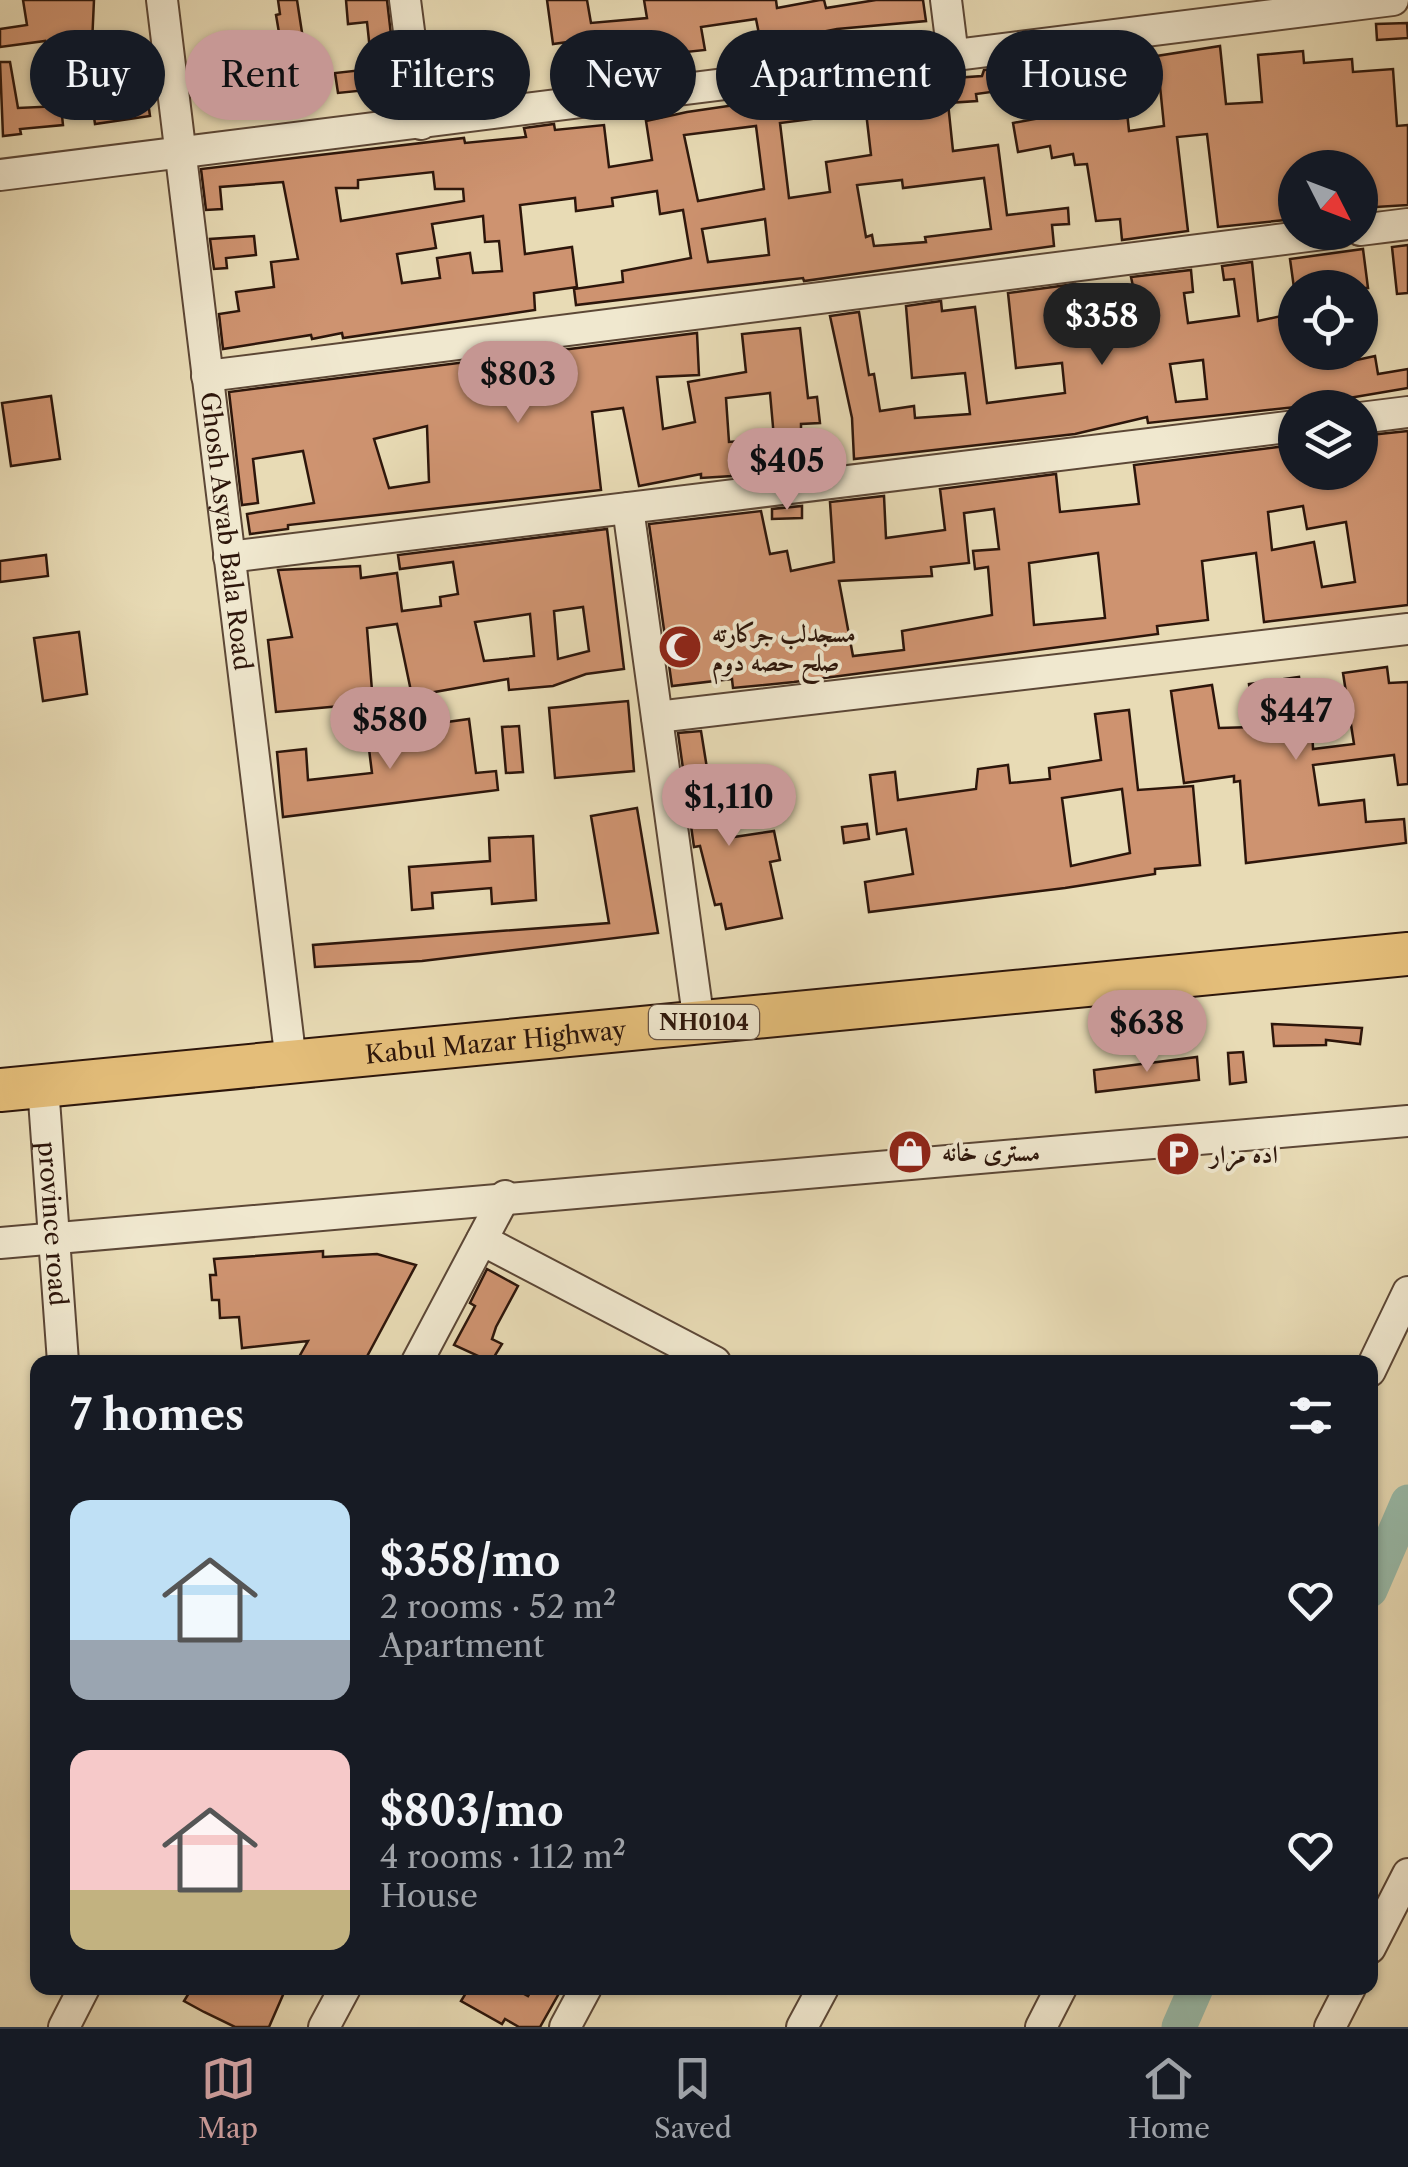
<!DOCTYPE html>
<html lang="en">
<head>
<meta charset="utf-8">
<style>
	:root { --surface:#171b24; --page:#20242c; --text:#f1f3f6; --muted:#9ea1a6; --line:#363941; --accent:#c59692 }
	body { margin:0; font-family:"Libre Caslon Text",Amiri,serif; background:var(--page); color:var(--text); height:100vh; display:flex; flex-direction:column; font-size:38px; white-space:nowrap }
	* { box-sizing:border-box; margin:0 }
	p { font-size:32px; color:var(--muted) }
	.icon { flex:none; width:55px; height:55px; fill:none; stroke:currentColor; stroke-width:2; stroke-linecap:round; stroke-linejoin:round }
	.map { position:relative; flex:1; overflow:hidden }
	.sheet { position:absolute; left:30px; top:1355px; width:1348px; height:640px; display:flex; flex-direction:column; background:var(--surface); border-radius:20px; box-shadow:0 2px 8px #0004 }
	.sheet>* { flex:none }
	.banner { position:absolute; left:30px; top:30px; width:1350px; height:90px; display:flex; gap:20px }
	.needle { width:65px; rotate:132deg }
	.tools { position:absolute; left:1278px; top:150px; display:grid; gap:20px }
	.tools a { display:grid; place-items:center; width:100px; height:100px; border-radius:50%; background:var(--surface); box-shadow:0 2px 8px #0004; font-size:50px }
	.price { position:absolute; translate:-50% -85px; padding:0 22px; border-radius:35px; background:var(--accent); color:#111; font-size:32px; line-height:65px; filter:drop-shadow(0 2px 5px #0008) }
	.price::after { content:''; position:absolute; left:50%; top:60px; width:30px; height:22px; margin-left:-15px; background:inherit; clip-path:polygon(0 0,100% 0,50% 100%) }
	.price.selected { background:#222; color:#fff }
	ul { padding:0; list-style:none }
	li { display:flex; align-items:center; gap:30px; height:250px; padding:0 40px }
	li span { display:grid; place-items:center; flex:none; width:280px; height:200px; border-radius:20px; color:#555 }
	li>.icon { margin-inline-start:auto }
	span .icon { width:120px; height:120px; fill:#fffc; stroke-width:1 }
	li b { font-size:42px }
	h2 { display:flex; justify-content:space-between; align-items:center; height:120px; padding:0 40px; font-size:42px }
	.tag { padding:0 35px; border-radius:45px; background:var(--surface); box-shadow:0 2px 8px #0004; font-size:35px; line-height:90px }
	.tag.selected { background:var(--accent); color:#111 }
	.menu { display:flex; justify-content:space-around; align-items:center; height:140px; border-top:2px solid var(--line); background:var(--surface); font-size:28px; color:var(--muted) }
	.menu a { display:grid; justify-items:center; gap:5px }
	.menu .selected { color:var(--accent) }
	.map>svg:first-child { display:block }
	.lines { fill:none; stroke-linecap:round; stroke-linejoin:round }
	.river { stroke:#98bbaa; stroke-width:35 }
	.building { fill:#ce9370; stroke:#2d160b; stroke-width:2.5; fill-rule:evenodd }
	.minor-casing { stroke:#5c4736; stroke-width:34 }
	.highway-casing { stroke:#2d160b; stroke-width:46 }
	.minor { stroke:#f0e8cf; stroke-width:30 }
	.highway { stroke:#e4be7a; stroke-width:42 }
	.labels { text-anchor:middle; dominant-baseline:central; stroke-width:8; stroke-linejoin:round; paint-order:stroke }
	.shield { fill:#f0e8cf; stroke:#685546; stroke-width:2.5 }
	.shield-label { font-size:22px; font-weight:bold; fill:#2d160b }
	.street-label { font-size:25px; fill:#2d160b; stroke:#f0e8cf }
	.poi-label { font-size:25px; font-weight:bold; fill:#2d160b; stroke:#f0e8cf; text-anchor:start }
</style>
</head>
<body>
<div class="map">
<svg width="1408" height="2027" viewBox="0 0 1408 2027">
	<rect width="100%" height="100%" fill="#e8dbb5"/>
	<filter id="stains"><feTurbulence type="fractalNoise" baseFrequency=".002" numOctaves="4"/><feColorMatrix values="0 0 0 0 .2 0 0 0 0 .09 0 0 0 0 .02 0 0 0 .5 -.17"/></filter>
	<radialGradient id="worn" r=".72"><stop offset=".6" stop-color="#630" stop-opacity="0"/><stop offset="1" stop-color="#630" stop-opacity=".3"/></radialGradient>
	<g class="lines">
		<g class="river">
			<path d="M 1370,1590 L 1408,1502"/>
			<path d="M 1179,2027 L 1196,1988"/>
		</g>
	</g>
	<g class="building">
		<path d="M 23,0 L 94,0 L 92,44 L 140,44 L 150,116 L 95,124 L 91,96 L 50,99 L 45,41 L 0,47 L 0,29 L 27,25 Z"/>
		<path d="M 278,0 L 297,0 L 305,52 L 283,56 L 276,15 L 280,14 Z"/>
		<path d="M 346,0 L 387,0 L 397,87 L 338,93 L 335,73 L 372,69 L 367,22 L 348,24 Z"/>
		<path d="M 547,0 L 587,0 L 591,23 L 647,18 L 644,0 L 776,0 L 777,8 L 820,0 L 824,0 L 826,8 L 876,0 L 923,0 L 926,21 L 837,29 L 761,44 L 756,19 L 701,27 L 705,50 L 592,62 L 590,39 L 553,44 Z"/>
		<path d="M 1407,23 L 1408,38 L 1377,40 L 1376,24 Z"/>
		<path d="M 1220,46 L 1226,104 L 1262,102 L 1258,55 L 1303,51 L 1304,63 L 1352,59 L 1353,72 L 1393,69 L 1397,126 L 1408,125 L 1408,205 L 1360,208 L 1360,168 L 1295,168 L 1295,219 L 1218,227 L 1207,134 L 1177,137 L 1188,231 L 1122,240 L 1120,219 L 1096,221 L 1087,164 L 1075,165 L 1073,154 L 1052,158 L 1050,146 L 1018,152 L 1013,123 L 1126,102 L 1129,131 L 1164,126 L 1159,76 L 1124,82 L 1125,88 L 1042,92 L 1041,85 L 976,94 L 977,101 L 948,103 L 953,151 L 998,145 L 1007,215 L 1068,208 L 1069,224 L 1052,225 L 1054,246 L 804,281 L 803,278 L 576,305 L 574,289 L 623,282 L 622,271 L 691,258 L 683,210 L 660,214 L 657,191 L 612,198 L 613,206 L 576,211 L 575,198 L 520,205 L 525,254 L 572,247 L 577,287 L 534,293 L 535,310 L 343,338 L 342,333 L 312,339 L 311,335 L 223,349 L 219,314 L 239,311 L 236,292 L 274,287 L 271,262 L 298,259 L 283,182 L 220,187 L 222,209 L 206,210 L 201,169 L 464,138 L 465,143 L 526,137 L 524,128 L 554,124 L 555,130 L 604,125 L 609,167 L 652,160 L 646,121 L 687,112 L 850,88 L 850,92 L 954,82 L 954,78 L 982,76 L 984,70 L 1026,67 L 1027,72 L 1111,58 L 1112,63 ZM 866,112 L 871,155 L 826,162 L 830,192 L 789,198 L 780,123 ZM 756,126 L 764,189 L 698,201 L 684,135 ZM 433,172 L 435,189 L 463,189 L 464,201 L 341,221 L 336,188 L 358,188 L 358,180 ZM 984,178 L 991,229 L 925,237 L 926,242 L 874,246 L 872,235 L 866,237 L 857,185 L 902,180 L 903,188 ZM 483,216 L 485,242 L 499,241 L 502,271 L 473,273 L 470,253 L 437,258 L 440,278 L 402,283 L 397,254 L 436,248 L 432,224 ZM 765,219 L 769,255 L 708,262 L 702,229 Z"/>
		<path d="M 0,62 L 10,62 L 18,108 L 61,106 L 63,125 L 20,129 L 21,134 L 3,136 Z"/>
		<path d="M 254,236 L 256,255 L 226,258 L 227,268 L 214,269 L 210,239 Z"/>
		<path d="M 1408,245 L 1408,293 L 1397,294 L 1392,247 Z"/>
		<path d="M 1363,249 L 1368,288 L 1294,288 L 1290,259 Z"/>
		<path d="M 1252,262 L 1258,321 L 1295,313 L 1295,352 L 1337,352 L 1338,364 L 1375,356 L 1378,374 L 1408,369 L 1408,388 L 1296,407 L 1148,423 L 1147,417 L 1075,434 L 854,459 L 852,418 L 830,316 L 859,312 L 869,375 L 874,374 L 880,411 L 914,406 L 915,418 L 970,414 L 965,373 L 912,378 L 906,306 L 941,301 L 942,311 L 975,307 L 987,403 L 1065,393 L 1062,363 L 1016,368 L 1008,293 L 1075,284 L 1080,339 L 1141,323 L 1131,277 L 1191,270 L 1193,292 L 1184,293 L 1188,323 L 1239,316 L 1234,279 L 1224,280 L 1222,266 ZM 1203,360 L 1207,399 L 1176,402 L 1170,364 Z"/>
		<path d="M 800,328 L 808,398 L 817,397 L 820,423 L 801,424 L 801,463 L 731,469 L 732,476 L 701,478 L 701,474 L 639,486 L 623,408 L 592,412 L 601,490 L 288,525 L 288,529 L 250,534 L 247,514 L 314,503 L 303,451 L 253,459 L 258,503 L 242,505 L 229,392 L 697,333 L 699,375 L 657,377 L 663,429 L 695,422 L 688,382 L 746,372 L 742,334 ZM 770,393 L 774,438 L 729,442 L 726,398 ZM 427,426 L 429,482 L 389,488 L 374,439 Z"/>
		<path d="M 51,396 L 60,459 L 11,466 L 2,403 Z"/>
		<path d="M 1408,431 L 1408,605 L 1264,622 L 1256,553 L 1202,561 L 1208,620 L 1157,626 L 1158,634 L 794,682 L 733,688 L 732,679 L 672,686 L 649,524 L 761,511 L 770,554 L 787,551 L 791,571 L 834,562 L 830,502 L 884,496 L 886,538 L 945,530 L 940,489 L 1056,474 L 1060,512 L 1139,504 L 1134,465 L 1286,446 L 1287,451 L 1295,449 L 1295,472 L 1360,472 L 1360,436 ZM 1303,506 L 1307,529 L 1346,522 L 1355,582 L 1322,587 L 1314,542 L 1272,550 L 1268,512 ZM 994,509 L 999,549 L 973,551 L 975,569 L 988,567 L 992,615 L 902,631 L 904,650 L 853,656 L 839,581 L 932,576 L 931,567 L 969,563 L 964,513 ZM 1098,553 L 1105,618 L 1034,625 L 1029,563 Z"/>
		<path d="M 802,506 L 802,518 L 772,519 L 772,509 Z"/>
		<path d="M 607,529 L 624,669 L 586,674 L 553,686 L 509,690 L 508,679 L 412,696 L 397,624 L 367,628 L 373,703 L 276,712 L 268,640 L 292,637 L 278,570 L 360,566 L 361,578 L 397,573 L 402,611 L 441,606 L 440,597 L 458,594 L 453,562 L 400,569 L 398,555 ZM 583,607 L 589,651 L 558,659 L 554,611 ZM 530,614 L 534,656 L 484,661 L 475,622 Z"/>
		<path d="M 46,555 L 48,576 L 0,582 L 0,561 Z"/>
		<path d="M 79,632 L 87,694 L 43,701 L 34,638 Z"/>
		<path d="M 1387,667 L 1389,683 L 1408,682 L 1408,784 L 1398,785 L 1394,755 L 1313,765 L 1319,805 L 1364,800 L 1366,822 L 1404,819 L 1406,843 L 1246,863 L 1240,781 L 1234,782 L 1234,776 L 1184,783 L 1171,691 L 1212,685 L 1219,728 L 1254,727 L 1249,684 L 1299,677 L 1305,724 L 1312,724 L 1313,749 L 1354,744 L 1343,673 Z"/>
		<path d="M 628,701 L 634,771 L 555,778 L 549,708 Z"/>
		<path d="M 1129,710 L 1138,790 L 1193,786 L 1200,865 L 1155,869 L 1155,874 L 1065,888 L 869,912 L 865,882 L 913,874 L 906,829 L 877,834 L 870,775 L 895,772 L 898,800 L 976,789 L 978,769 L 1008,765 L 1010,783 L 1050,779 L 1049,768 L 1101,760 L 1095,714 ZM 1122,789 L 1130,853 L 1071,866 L 1062,798 Z"/>
		<path d="M 469,719 L 476,773 L 496,771 L 498,790 L 283,817 L 277,752 L 306,749 L 308,780 L 372,773 L 367,733 Z"/>
		<path d="M 519,726 L 523,772 L 506,773 L 502,727 Z"/>
		<path d="M 701,731 L 715,818 L 724,817 L 727,838 L 774,831 L 780,860 L 770,862 L 782,918 L 726,929 L 721,904 L 715,905 L 700,846 L 694,847 L 678,733 Z"/>
		<path d="M 637,808 L 658,933 L 422,961 L 315,967 L 313,945 L 609,923 L 591,816 Z"/>
		<path d="M 867,824 L 869,839 L 844,843 L 842,827 Z"/>
		<path d="M 533,836 L 536,900 L 492,904 L 491,888 L 432,893 L 433,908 L 412,910 L 409,867 L 490,861 L 489,838 Z"/>
		<path d="M 1272,1024 L 1362,1028 L 1360,1044 L 1326,1040 L 1326,1045 L 1274,1046 Z"/>
		<path d="M 1243,1052 L 1246,1082 L 1230,1084 L 1228,1053 Z"/>
		<path d="M 1197,1057 L 1199,1080 L 1096,1092 L 1094,1070 Z"/>
		<path d="M 323,1251 L 323,1257 L 377,1254 L 416,1265 L 364,1362 L 309,1362 L 299,1357 L 308,1341 L 242,1348 L 239,1317 L 220,1318 L 219,1300 L 212,1300 L 210,1275 L 216,1275 L 214,1259 Z"/>
		<path d="M 487,1269 L 518,1286 L 496,1327 L 492,1339 L 502,1344 L 491,1362 L 454,1345 L 475,1306 L 470,1303 Z"/>
		<path d="M 192,1988 L 286,1988 L 269,2027 L 235,2027 L 204,2012 L 184,2001 Z"/>
		<path d="M 469,1988 L 513,1988 L 528,1996 L 533,1988 L 562,1988 L 540,2027 L 519,2027 L 505,2019 L 502,2024 L 461,2001 Z"/>
	</g>
	<g class="lines">
		<defs>
			<g id="minor">
				<path id="s1" d="M 162,0 L 291,1062"/>
				<path d="M 405,0 L 421,124"/>
				<path d="M 946,0 L 953,56"/>
				<path d="M 0,175 L 1393,0"/>
				<path d="M 1360,230 L 1408,224"/>
				<path d="M 207,376 L 1339,232"/>
				<path d="M 1360,418 L 1408,412"/>
				<path d="M 628,508 L 699,1023"/>
				<path d="M 229,557 L 1295,426"/>
				<path d="M 657,717 L 1408,629"/>
				<path id="s2" d="M 43,1086 L 63,1362"/>
				<path d="M 482,1240 L 715,1362"/>
				<path d="M 0,1243 L 1408,1121"/>
				<path d="M 417,1362 L 505,1196"/>
				<path d="M 1370,1371 L 1408,1292"/>
				<path d="M 1370,1948 L 1408,1874"/>
				<path d="M 64,2027 L 84,1988"/>
				<path d="M 324,2027 L 345,1988"/>
				<path d="M 565,2027 L 586,1988"/>
				<path d="M 802,2027 L 823,1988"/>
				<path d="M 1041,2027 L 1061,1988"/>
				<path d="M 1330,2027 L 1350,1988"/>
			</g>
			<g id="highway">
				<path id="s3" d="M 0,1090 L 1408,954"/>
			</g>
		</defs>
		<use href="#minor" class="minor-casing"/>
		<use href="#highway" class="highway-casing"/>
		<use href="#minor" class="minor"/>
		<use href="#highway" class="highway"/>
	</g>
	<defs>
		<symbol id="mosque-disc" viewBox="-11 -11 22 22"><circle r="9.5" fill="#8f2418" stroke="#f0e8cf"/><path d="M3.5-4.9A6 6 0 1 0 3.5 4.9A5 5 0 1 1 3.5-4.9Z" fill="#fff"/></symbol>
		<symbol id="shop-disc" viewBox="-11 -11 22 22"><circle r="9.5" fill="#8f2418" stroke="#f0e8cf"/><path d="M-5-2.5h2.3a2.7 3.5 0 0 1 5.4 0H5L5.5 6h-11ZM-1.5-2.5h3a1.5 2.3 0 0 0-3 0Z" fill="#fff"/></symbol>
		<symbol id="parking-disc" viewBox="-11 -11 22 22"><circle r="9.5" fill="#8f2418" stroke="#f0e8cf"/><path d="M-3.5-5.5H1a3.5 3.5 0 0 1 0 7H-1V5.5H-3.5ZM-1-3.4V-.6H.8a1.4 1.4 0 0 0 0-2.8Z" fill="#fff"/></symbol>
	</defs>
	<g fill-rule="evenodd">
		<use href="#mosque-disc" x="655" y="622" width="50" height="50"/>
		<use href="#shop-disc" x="885" y="1127" width="50" height="50"/>
		<use href="#parking-disc" x="1153" y="1129" width="50" height="50"/>
	</g>
	<g class="labels">
		<rect class="shield" x="649" y="1005" width="110" height="34" rx="8"/>
		<g class="shield-label">
			<text x="704" y="1022">NH0104</text>
		</g>
		<g class="street-label">
			<text stroke="none"><textPath href="#s1" startOffset="535">Ghosh Asyab Bala Road</textPath></text>
			<text stroke="none"><textPath href="#s3" startOffset="498">Kabul Mazar Highway</textPath></text>
			<text stroke="none"><textPath href="#s2" startOffset="138">province road</textPath></text>
		</g>
		<g class="poi-label">
			<text x="712" y="633">مسجدلب جرکارته<tspan x="712" dy="29">صلح حصه دوم</tspan></text>
			<text x="942" y="1152">مستری خانه</text>
			<text x="1210" y="1154">اده مزار</text>
		</g>
	</g>
	<rect width="100%" height="100%" filter="url(#stains)"/>
	<rect width="100%" height="100%" fill="url(#worn)"/>
</svg>
<div class="tools">
<a><svg class="needle" viewBox="-14 -14 28 28"><path d="M0-13l5 13h-10z" fill="#e53935"/><path d="M0 13l5-13h-10z" fill="#9ea1a6"/></svg></a>
<a><svg class="icon" aria-label="locate" viewBox="0 0 24 24"><circle cx="12" cy="12" r="6"/><path d="M12 2v4M12 18v4M2 12h4M18 12h4"/></svg></a>
<a><svg class="icon" aria-label="layers" viewBox="0 0 24 24"><path d="M12 4l9 5-9 5-9-5zM3 14l9 5 9-5"/></svg></a>
</div>
<b class="price selected" style="left:1102px;top:368px">$358</b>
<b class="price" style="left:518px;top:426px">$803</b>
<b class="price" style="left:787px;top:513px">$405</b>
<b class="price" style="left:1296px;top:763px">$447</b>
<b class="price" style="left:390px;top:772px">$580</b>
<b class="price" style="left:729px;top:849px">$1,110</b>
<b class="price" style="left:1147px;top:1075px">$638</b>
<div class="banner">
<a class="tag">Buy</a>
<a class="tag selected">Rent</a>
<a class="tag">Filters</a>
<a class="tag">New</a>
<a class="tag">Apartment</a>
<a class="tag">House</a>
</div>
<section class="sheet">
<h2>7 homes<svg class="icon" aria-label="filters" viewBox="0 0 24 24"><path d="M4 7h16M4 17h16"/><circle cx="9" cy="7" r="2"/><circle cx="15" cy="17" r="2"/></svg></h2>
<ul>
<li><span style="background:linear-gradient(#bfe0f5 70%,#9aa5b1 0)"><svg class="icon" aria-label="home" viewBox="0 0 24 24"><path d="M3 11l9-7 9 7M6 9v11h12V9"/></svg></span><div><b>$358/mo</b><p>2 rooms · 52 m²</p><p>Apartment</p></div><svg class="icon" aria-label="heart" viewBox="0 0 24 24"><path d="M12 20l-8-8c-3-5 5-10 8-4 3-6 11-1 8 4z"/></svg></li>
<li><span style="background:linear-gradient(#f6c9c9 70%,#c2b280 0)"><svg class="icon" aria-label="home" viewBox="0 0 24 24"><path d="M3 11l9-7 9 7M6 9v11h12V9"/></svg></span><div><b>$803/mo</b><p>4 rooms · 112 m²</p><p>House</p></div><svg class="icon" aria-label="heart" viewBox="0 0 24 24"><path d="M12 20l-8-8c-3-5 5-10 8-4 3-6 11-1 8 4z"/></svg></li>
</ul>
</section>
</div>
<nav class="menu">
<a class="selected"><svg class="icon" aria-label="map" viewBox="0 0 24 24"><path d="M3 6l6-2 6 2 6-2v14l-6 2-6-2-6 2zM9 4v14M15 6v14"/></svg>Map</a>
<a><svg class="icon" aria-label="saved" viewBox="0 0 24 24"><path d="M7 4h10v16l-5-4-5 4z"/></svg>Saved</a>
<a><svg class="icon" aria-label="home" viewBox="0 0 24 24"><path d="M3 11l9-7 9 7M6 9v11h12V9"/></svg>Home</a>
</nav>
</body>
</html>
